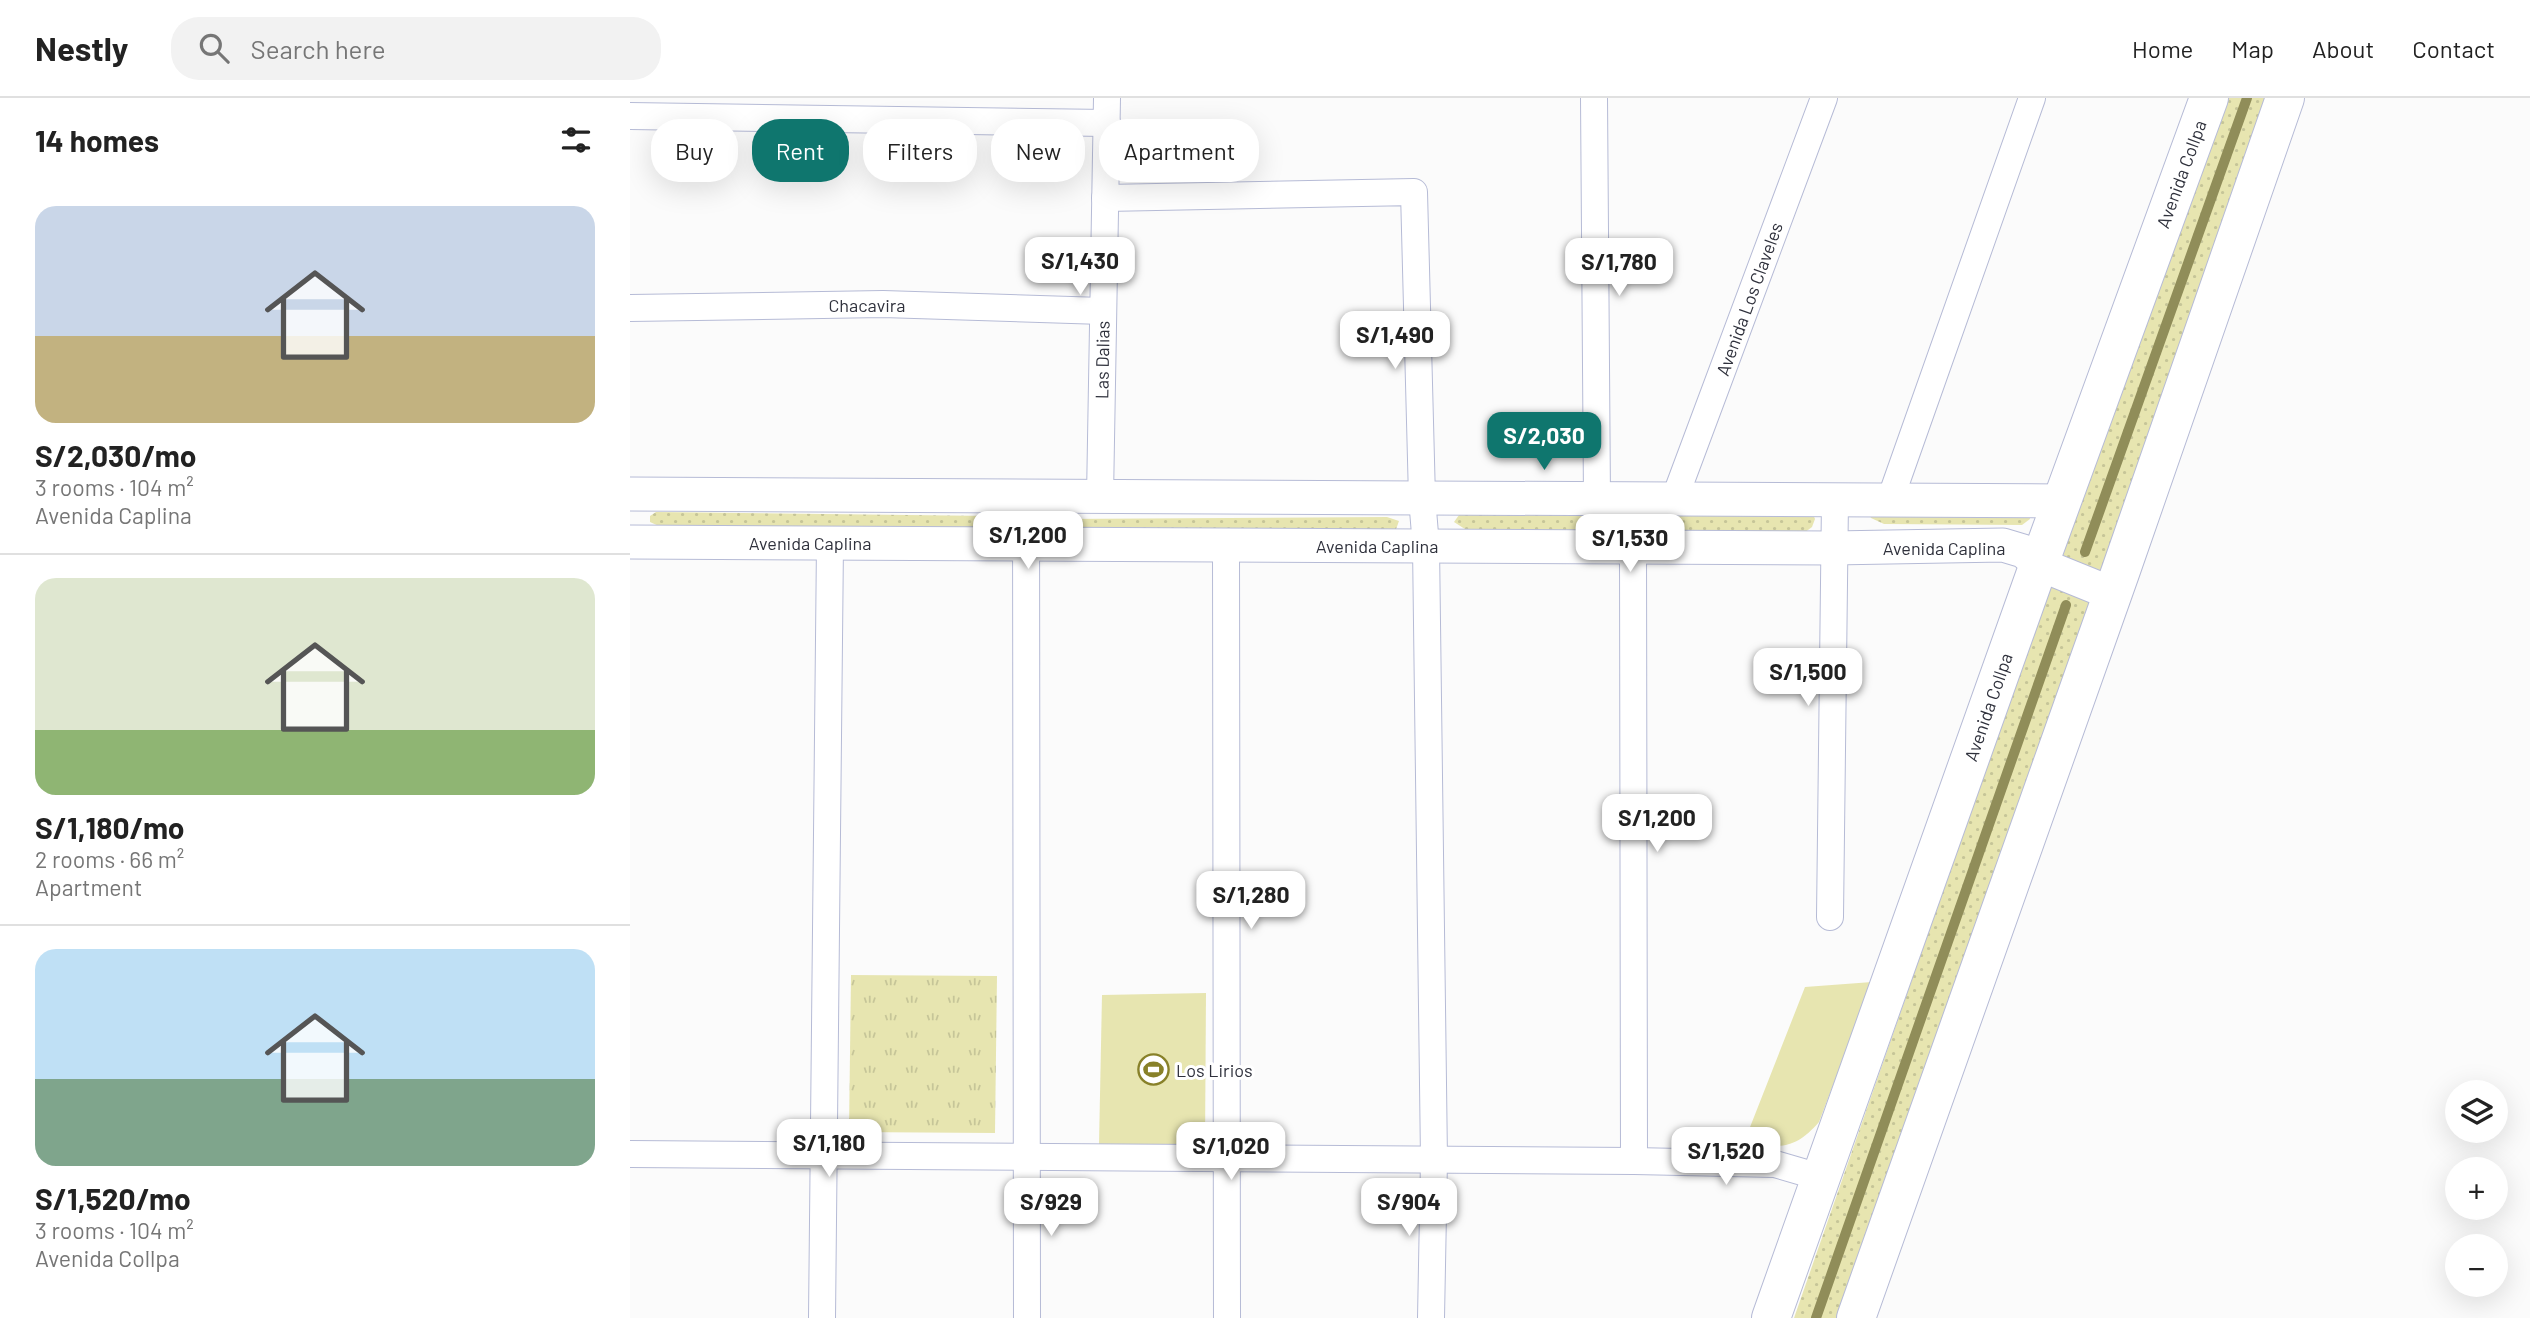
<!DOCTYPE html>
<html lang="en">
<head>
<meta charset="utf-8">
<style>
	:root { --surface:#fff; --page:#f2f2f2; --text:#222; --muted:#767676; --line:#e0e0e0; --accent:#0f766e }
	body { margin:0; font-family:Barlow,sans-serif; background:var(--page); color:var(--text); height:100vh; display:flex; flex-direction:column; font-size:26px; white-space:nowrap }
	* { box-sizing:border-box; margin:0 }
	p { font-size:23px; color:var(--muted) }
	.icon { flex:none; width:38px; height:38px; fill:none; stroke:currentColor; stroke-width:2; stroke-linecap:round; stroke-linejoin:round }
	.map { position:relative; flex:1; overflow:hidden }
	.details { display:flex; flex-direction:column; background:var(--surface); width:630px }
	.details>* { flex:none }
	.banner { position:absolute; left:21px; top:21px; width:665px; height:63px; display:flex; gap:14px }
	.controls { position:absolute; left:1815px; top:982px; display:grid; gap:14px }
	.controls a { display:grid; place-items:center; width:63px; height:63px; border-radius:50%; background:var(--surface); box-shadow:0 7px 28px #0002; font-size:35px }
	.price { position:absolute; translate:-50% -60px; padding:0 16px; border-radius:14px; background:#fff; color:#222; font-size:23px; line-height:46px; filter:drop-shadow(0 2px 4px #0008) }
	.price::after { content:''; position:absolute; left:50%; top:42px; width:21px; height:16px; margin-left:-10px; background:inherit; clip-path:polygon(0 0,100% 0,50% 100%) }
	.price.selected { background:var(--accent); color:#fff }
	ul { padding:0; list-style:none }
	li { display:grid; align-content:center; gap:14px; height:371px; padding:0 35px }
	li+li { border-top:2px solid var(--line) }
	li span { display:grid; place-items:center; height:217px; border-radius:21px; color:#555 }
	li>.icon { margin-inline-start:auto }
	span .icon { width:126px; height:126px; fill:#fffc; stroke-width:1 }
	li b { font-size:30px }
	h2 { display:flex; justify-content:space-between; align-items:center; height:84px; padding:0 35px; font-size:30px }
	.pill { padding:0 24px; border-radius:28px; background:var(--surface); box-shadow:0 7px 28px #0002; font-size:24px; line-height:63px }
	.pill.selected { background:var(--accent); color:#fff }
	header { display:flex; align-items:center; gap:42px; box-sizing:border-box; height:98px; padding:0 35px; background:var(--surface); border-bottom:2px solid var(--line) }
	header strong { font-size:33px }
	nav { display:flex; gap:38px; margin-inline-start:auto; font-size:24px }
	.search { width:490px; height:63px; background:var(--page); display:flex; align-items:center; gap:18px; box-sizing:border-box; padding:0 24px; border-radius:28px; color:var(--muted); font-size:26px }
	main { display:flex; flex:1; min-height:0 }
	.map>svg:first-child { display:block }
	.grass { fill:url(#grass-dots) }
	.park { fill:url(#park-tufts) }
	.garden { fill:#e7e5b0 }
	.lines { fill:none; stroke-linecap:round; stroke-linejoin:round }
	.stream { stroke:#908d59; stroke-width:10 }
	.minor-casing { stroke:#b6bbd6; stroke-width:28 }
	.tertiary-casing { stroke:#b6bbd6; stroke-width:35 }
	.trunk-casing { stroke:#b6bbd6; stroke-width:40 }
	.minor { stroke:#fff; stroke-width:26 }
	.tertiary { stroke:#fff; stroke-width:33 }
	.trunk { stroke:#fff; stroke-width:38 }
	.labels { text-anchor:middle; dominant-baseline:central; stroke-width:6; stroke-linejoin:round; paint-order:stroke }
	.street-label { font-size:18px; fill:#2f313c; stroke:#fff }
	.poi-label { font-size:18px; fill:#2f313c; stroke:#fff; text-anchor:start }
</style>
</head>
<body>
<header>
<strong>Nestly</strong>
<div class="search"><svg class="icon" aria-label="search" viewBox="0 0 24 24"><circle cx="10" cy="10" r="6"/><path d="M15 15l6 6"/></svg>Search here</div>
<nav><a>Home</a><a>Map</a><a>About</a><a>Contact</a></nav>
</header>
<main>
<section class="details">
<h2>14 homes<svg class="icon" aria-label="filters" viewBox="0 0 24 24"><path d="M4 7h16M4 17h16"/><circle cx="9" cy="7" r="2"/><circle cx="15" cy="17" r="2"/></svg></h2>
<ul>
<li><span style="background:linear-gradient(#c9d6e8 60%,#c2b280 0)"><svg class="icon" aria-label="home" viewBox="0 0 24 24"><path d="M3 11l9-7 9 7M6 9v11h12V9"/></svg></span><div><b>S/2,030/mo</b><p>3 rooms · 104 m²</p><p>Avenida Caplina</p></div></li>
<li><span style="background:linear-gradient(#dfe7d0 70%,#8fb573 0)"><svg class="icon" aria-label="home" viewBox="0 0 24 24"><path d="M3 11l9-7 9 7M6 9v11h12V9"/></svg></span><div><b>S/1,180/mo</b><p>2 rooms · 66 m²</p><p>Apartment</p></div></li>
<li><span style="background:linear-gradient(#bfe0f5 60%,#7fa58c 0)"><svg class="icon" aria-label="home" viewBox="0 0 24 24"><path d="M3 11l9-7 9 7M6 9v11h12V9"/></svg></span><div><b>S/1,520/mo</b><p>3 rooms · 104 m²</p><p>Avenida Collpa</p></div></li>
</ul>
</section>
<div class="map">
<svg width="1900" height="1220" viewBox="0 0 1900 1220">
	<defs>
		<pattern id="grass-dots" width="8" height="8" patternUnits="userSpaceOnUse" patternTransform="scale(1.75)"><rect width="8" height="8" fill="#e7e5b0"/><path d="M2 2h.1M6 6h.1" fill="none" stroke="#c6c598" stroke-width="1.8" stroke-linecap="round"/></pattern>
		<pattern id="park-tufts" width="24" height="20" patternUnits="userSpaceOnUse" patternTransform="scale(1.75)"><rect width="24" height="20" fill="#e7e5b0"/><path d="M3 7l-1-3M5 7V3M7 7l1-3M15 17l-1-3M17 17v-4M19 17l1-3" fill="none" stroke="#c6c598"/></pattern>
	</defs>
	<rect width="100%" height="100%" fill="#fbfbfb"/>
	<g class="grass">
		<path d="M 1592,0 L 1645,0 L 1473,485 L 1425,469 Z"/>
		<path d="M 967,401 L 1183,416 L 1185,421 L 1182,429 L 1174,435 L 838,433 L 824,424 L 829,417 Z"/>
		<path d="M 26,414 L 361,418 L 370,421 L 374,426 L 373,432 L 31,429 L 20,424 L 20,418 Z"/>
		<path d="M 1239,415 L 1399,416 L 1400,421 L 1392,427 L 1254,426 L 1241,420 Z"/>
		<path d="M 757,419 L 769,423 L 765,434 L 421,431 L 420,425 L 428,421 Z"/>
		<path d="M 1420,485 L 1468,499 L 1212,1220 L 1164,1220 Z"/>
	</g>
	<path class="park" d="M 221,877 L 367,878 L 365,1035 L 219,1034 Z"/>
	<g class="garden">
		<path d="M 1242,884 L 1189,1024 C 1164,1053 1149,1049 1113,1047 L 1175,889 Z"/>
		<path d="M 576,895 L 575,1048 L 469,1047 L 472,897 Z"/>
	</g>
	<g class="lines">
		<g class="stream">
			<path d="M 1455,454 L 1617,0"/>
			<path d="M 1186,1220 L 1436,507"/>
		</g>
		<defs>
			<g id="minor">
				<path d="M 964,0 L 967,401"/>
				<path d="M 0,18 L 477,25"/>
				<path d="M 475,100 L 784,94 L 792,400 L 796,448 L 804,1062 L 801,1220"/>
				<path d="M 0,210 L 253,206 L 473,213"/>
				<path d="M 396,398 L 397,1220"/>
				<path d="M 470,399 L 477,0"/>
				<path d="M 1044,402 L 1194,0"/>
				<path d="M 1260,402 L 1402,0"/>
				<path d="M 596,447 L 597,1220"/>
				<path d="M 1003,449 L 1004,1063"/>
				<path d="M 1200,819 L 1205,402"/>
				<path d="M 0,1056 L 1004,1063 L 1145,1066 L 1193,1080"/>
				<path d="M 192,1220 L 200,445"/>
			</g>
			<g id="tertiary">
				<path d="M 0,396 L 1432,403"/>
				<path d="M 0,444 L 1203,450 L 1373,447 L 1393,453 L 1409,466 L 1483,496"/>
			</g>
			<g id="trunk">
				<path d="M 1141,1220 L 1409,466 L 1579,0"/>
				<path d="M 1226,1220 L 1490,475 L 1655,0"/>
			</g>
		</defs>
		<use href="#minor" class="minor-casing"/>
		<use href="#tertiary" class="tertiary-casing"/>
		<use href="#trunk" class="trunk-casing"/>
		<use href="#minor" class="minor"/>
		<use href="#tertiary" class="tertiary"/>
		<use href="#trunk" class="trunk"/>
	</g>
	<defs>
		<symbol id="stadium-ring" viewBox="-11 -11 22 22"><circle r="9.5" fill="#fff" stroke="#888129" stroke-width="1.5"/><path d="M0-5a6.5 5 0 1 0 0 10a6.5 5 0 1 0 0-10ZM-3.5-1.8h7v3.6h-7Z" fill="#888129"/></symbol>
	</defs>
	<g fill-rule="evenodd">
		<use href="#stadium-ring" x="506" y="954" width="35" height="35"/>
	</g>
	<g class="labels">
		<g class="street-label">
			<text transform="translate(1551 76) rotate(-70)">Avenida Collpa</text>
			<text transform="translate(1119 201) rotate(-70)">Avenida Los Claveles</text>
			<text x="237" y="207">Chacavira</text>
			<text transform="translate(472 262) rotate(-89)">Las Dalias</text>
			<text x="180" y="445">Avenida Caplina</text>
			<text x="747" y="448">Avenida Caplina</text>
			<text x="1314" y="450">Avenida Caplina</text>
			<text transform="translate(1358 609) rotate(-71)">Avenida Collpa</text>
		</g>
		<g class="poi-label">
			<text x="546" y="972">Los Lirios</text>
		</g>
	</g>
</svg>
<div class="controls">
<a><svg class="icon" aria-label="layers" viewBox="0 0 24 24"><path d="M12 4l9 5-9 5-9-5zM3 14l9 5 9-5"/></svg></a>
<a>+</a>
<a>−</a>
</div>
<b class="price" style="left:450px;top:199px">S/1,430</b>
<b class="price" style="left:989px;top:200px">S/1,780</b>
<b class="price" style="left:765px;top:273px">S/1,490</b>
<b class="price selected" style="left:914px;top:374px">S/2,030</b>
<b class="price" style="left:398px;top:473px">S/1,200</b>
<b class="price" style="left:1000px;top:476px">S/1,530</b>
<b class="price" style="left:1178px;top:610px">S/1,500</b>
<b class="price" style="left:1027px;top:756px">S/1,200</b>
<b class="price" style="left:621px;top:833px">S/1,280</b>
<b class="price" style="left:199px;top:1081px">S/1,180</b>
<b class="price" style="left:601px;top:1084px">S/1,020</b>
<b class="price" style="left:1096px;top:1089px">S/1,520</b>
<b class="price" style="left:421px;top:1140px">S/929</b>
<b class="price" style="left:779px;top:1140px">S/904</b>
<div class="banner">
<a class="pill">Buy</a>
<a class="pill selected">Rent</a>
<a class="pill">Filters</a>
<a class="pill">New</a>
<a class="pill">Apartment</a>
</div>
</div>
</main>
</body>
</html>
